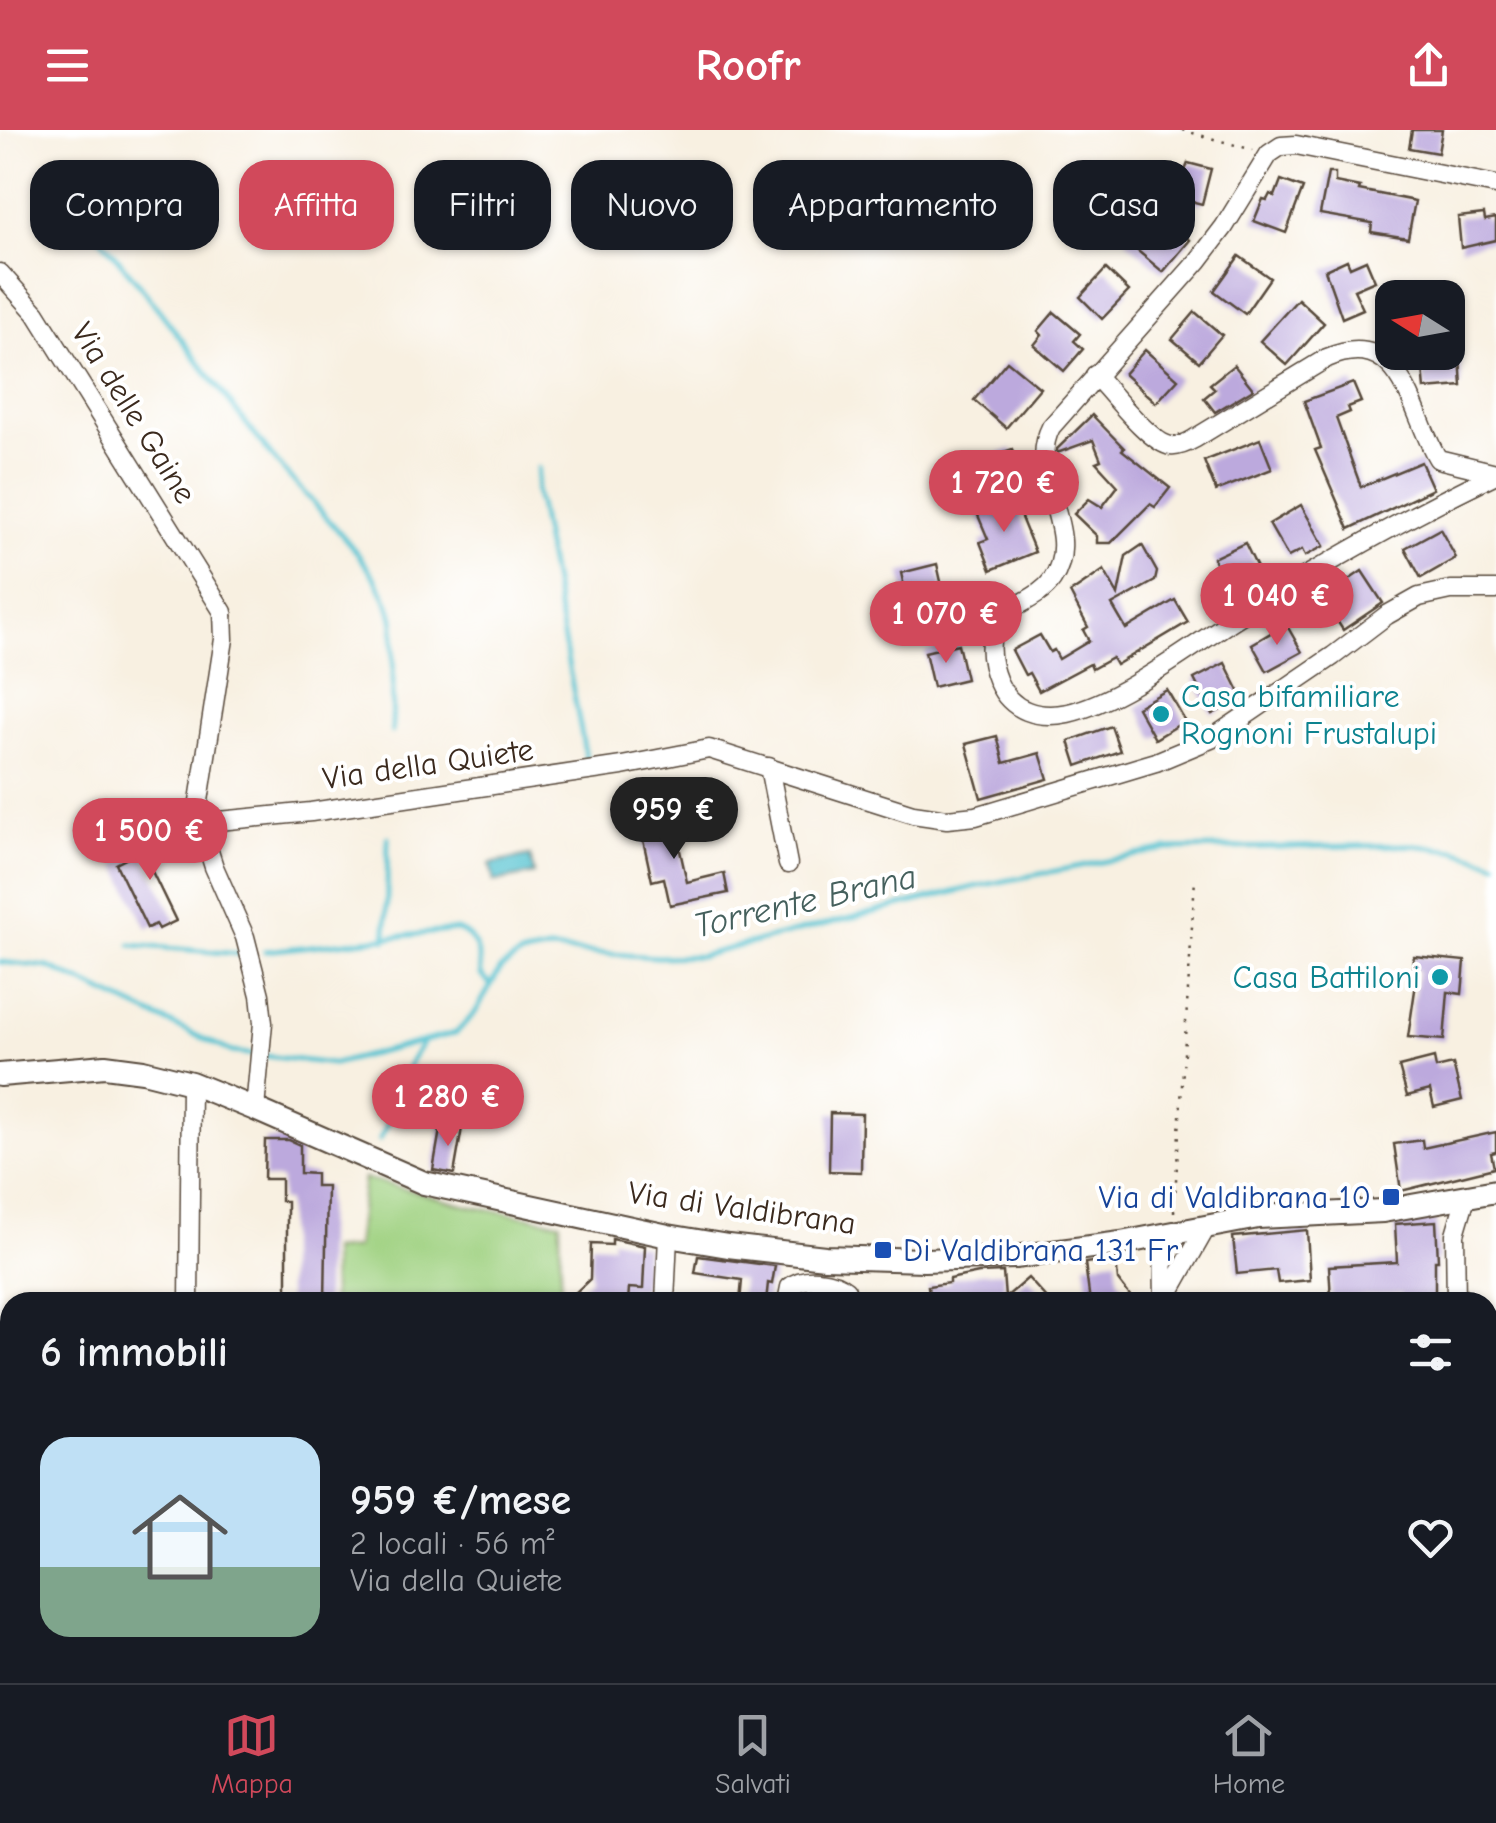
<!DOCTYPE html>
<html lang="it">
<head>
<meta charset="utf-8">
<style>
	:root { --surface:#171b24; --page:#242831; --text:#f1f3f6; --muted:#9ea1a6; --line:#363941; --accent:#d1495b }
	body { margin:0; font-family:"Comic Neue",sans-serif; background:var(--page); color:var(--text); height:100vh; display:flex; flex-direction:column; font-size:38px; white-space:nowrap }
	* { box-sizing:border-box; margin:0 }
	p { font-size:32px; color:var(--muted) }
	.icon { flex:none; width:55px; height:55px; fill:none; stroke:currentColor; stroke-width:2; stroke-linecap:round; stroke-linejoin:round }
	.map { position:relative; flex:1; overflow:hidden }
	.panel { position:absolute; left:0px; top:1162px; width:1498px; height:392px; display:flex; flex-direction:column; background:var(--surface); border-radius:30px 30px 0 0; box-shadow:0 2px 8px #0004 }
	.panel>* { flex:none }
	.banner { position:absolute; left:30px; top:30px; width:1438px; height:90px; display:flex; gap:20px }
	.needle { width:65px; rotate:281deg }
	.tools { position:absolute; left:1375px; top:150px; display:grid; gap:20px }
	.tools a { display:grid; place-items:center; width:90px; height:90px; border-radius:20px; background:var(--surface); box-shadow:0 2px 8px #0004; font-size:50px }
	.price { position:absolute; translate:-50% -85px; padding:0 22px; border-radius:35px; background:var(--accent); color:#fff; font-size:32px; line-height:65px; filter:drop-shadow(0 2px 5px #0008) }
	.price::after { content:''; position:absolute; left:50%; top:60px; width:30px; height:22px; margin-left:-15px; background:inherit; clip-path:polygon(0 0,100% 0,50% 100%) }
	.price.current { background:#222; color:#fff }
	ul { padding:0; list-style:none }
	li { display:flex; align-items:center; gap:30px; height:250px; padding:0 40px }
	li span { display:grid; place-items:center; flex:none; width:280px; height:200px; border-radius:30px; color:#555 }
	li>.icon { margin-inline-start:auto }
	span .icon { width:120px; height:120px; fill:#fffc; stroke-width:1 }
	li b { font-size:42px }
	h2 { display:flex; justify-content:space-between; align-items:center; height:120px; padding:0 40px; font-size:42px }
	.pill { padding:0 35px; border-radius:30px; background:var(--surface); box-shadow:0 2px 8px #0004; font-size:35px; line-height:90px }
	.pill.current { background:var(--accent); color:#fff }
	header { display:flex; justify-content:space-between; align-items:center; height:130px; padding:0 40px; background:var(--accent); color:#fff; font-size:45px; font-weight:700 }
	.tabs { display:flex; justify-content:space-around; align-items:center; height:140px; border-top:2px solid var(--line); background:var(--surface); font-size:28px; color:var(--muted) }
	.tabs a { display:grid; justify-items:center; gap:5px }
	.tabs .current { color:var(--accent) }
	.map>svg:first-child { display:block }
	.green { fill:#a0d282; stroke:#6e7e50; stroke-width:2.5 }
	.forest { fill:#80b470; stroke:#5e6f47; stroke-width:2.5 }
	.water { fill:#58c4d2; stroke:#4a7778; stroke-width:2.5 }
	.lines { fill:none; stroke-linecap:round; stroke-linejoin:round }
	.stream { stroke:#58c4d2; stroke-width:5 }
	.building { fill:#bca9dd }
	.service-casing { stroke:#57483b; stroke-width:12 }
	.pedestrian-casing { stroke:#57483b; stroke-width:16 }
	.minor-casing { stroke:#57483b; stroke-width:21 }
	.tertiary-casing { stroke:#57483b; stroke-width:26 }
	.path { stroke:#57483b; stroke-width:2.5; stroke-dasharray:2.5 8; stroke-linecap:butt }
	.service { stroke:#fff; stroke-width:9 }
	.pedestrian { stroke:#fff; stroke-width:12 }
	.minor { stroke:#fff; stroke-width:18 }
	.tertiary { stroke:#fff; stroke-width:22 }
	.culture-dot { fill:#0f9aa8; stroke:#fff; stroke-width:4 }
	.transit-dot { fill:#1a4fb4; stroke:#fff; stroke-width:4 }
	.labels { text-anchor:middle; dominant-baseline:central; stroke-width:8; stroke-linejoin:round; paint-order:stroke }
	.street-label { font-size:32px; fill:#3b2a1e; stroke:#fff }
	.culture-label { font-size:32px; fill:#0d838f; stroke:#fff; text-anchor:start }
	.transit-label { font-size:32px; fill:#164399; stroke:#fff; text-anchor:end }
	.water-label { font-size:35px; font-style:italic; fill:#45605d; stroke:#fff }
</style>
</head>
<body>
<header><svg class="icon" aria-label="menu" viewBox="0 0 24 24"><path d="M4 6h16M4 12h16M4 18h16"/></svg>Roofr<svg class="icon" aria-label="share" viewBox="0 0 24 24"><path d="M12 15V3M7 8l5-5 5 5M5 13v7h14v-7"/></svg></header>
<div class="map">
<svg width="1496" height="1553" viewBox="0 0 1496 1553">
	<rect width="100%" height="100%" fill="#fff"/>
	<filter id="ink" filterUnits="userSpaceOnUse"><feTurbulence type="fractalNoise" baseFrequency=".01" numOctaves="2"/><feDisplacementMap in="SourceGraphic" scale="20" xChannelSelector="R" yChannelSelector="G"/><feConvolveMatrix kernelMatrix="1 2 1 2 8 2 1 2 1" color-interpolation-filters="sRGB"/></filter>
	<filter id="wash" filterUnits="userSpaceOnUse"><feTurbulence type="fractalNoise" baseFrequency=".0048" numOctaves="4" result="noise"/><feDisplacementMap in="SourceGraphic" scale="40" xChannelSelector="R" yChannelSelector="G"/><feGaussianBlur stdDeviation="2.25" result="paint"/><feColorMatrix in="noise" values="0 0 0 0 0 0 0 0 0 0 0 0 0 0 0 0 0 1.4 0 .05"/><feComposite in="paint" operator="in"/></filter>
	<g filter="url(#wash)">
		<rect width="100%" height="100%" fill="#f8f0e1"/>
		<g class="green">
			<path d="M 364,1048 L 468,1076 L 560,1092 L 561,1172 L 332,1172 L 331,1120 L 356,1118 Z"/>
			<path d="M 484,1545 L 773,1545 L 773,1553 L 489,1553 Z"/>
			<path d="M 902,1545 L 1198,1545 L 1198,1553 L 903,1553 Z"/>
		</g>
		<path class="forest" d="M 10,1373 L 10,1545 L 413,1545 L 412,1553 L 0,1553 L 0,1374 Z"/>
		<path class="water" d="M 530,726 L 534,744 L 494,752 L 490,734 Z"/>
		<g class="lines">
			<g class="stream">
				<path d="M 80,85 C 150,162 209,249 275,330 C 308,371 389,443 394,495 L 392,602"/>
				<path d="M 538,338 L 536,362 L 540,385 L 586,628"/>
				<path d="M 386,810 L 388,707"/>
				<path d="M 131,815 L 239,824"/>
				<path d="M 265,821 L 457,800 C 477,807 480,826 481,845 L 490,854"/>
				<path d="M 0,832 L 49,837 L 232,922 L 333,934 L 456,903 L 475,883 L 501,838 L 520,826 L 549,820 L 658,827 L 700,826 L 974,757 L 1167,719 L 1414,715 L 1454,720 L 1496,733"/>
				<path d="M 380,1009 L 406,957 L 409,934 L 423,912"/>
				<path d="M 0,1359 L 10,1358"/>
			</g>
		</g>
		<g id="blocks">
			<g class="building">
				<path d="M 1412,0 L 1442,0 L 1438,23 L 1409,18 Z"/>
				<path d="M 1188,33 L 1211,39 L 1202,74 L 1175,67 Z"/>
				<path d="M 1328,43 L 1335,43 L 1335,52 L 1360,57 L 1359,60 L 1415,71 L 1408,108 L 1371,102 L 1372,93 L 1320,84 Z"/>
				<path d="M 1281,50 L 1303,58 L 1286,103 L 1254,91 L 1263,69 L 1267,70 L 1270,64 L 1275,66 Z"/>
				<path d="M 1148,84 L 1163,96 L 1167,91 L 1190,110 L 1163,142 L 1126,111 Z"/>
				<path d="M 1484,84 L 1485,90 L 1496,88 L 1496,110 L 1461,118 L 1458,87 Z"/>
				<path d="M 1239,126 L 1270,148 L 1245,184 L 1214,161 Z"/>
				<path d="M 1347,130 L 1350,137 L 1366,130 L 1375,151 L 1354,160 L 1363,179 L 1342,188 L 1325,140 Z"/>
				<path d="M 1106,139 L 1129,161 L 1102,189 L 1080,167 Z"/>
				<path d="M 1408,148 L 1451,152 L 1453,168 L 1406,168 Z"/>
				<path d="M 1298,169 L 1324,193 L 1287,235 L 1260,211 Z"/>
				<path d="M 1054,182 L 1080,204 L 1074,211 L 1083,219 L 1064,241 L 1034,215 L 1042,205 L 1038,201 Z"/>
				<path d="M 1195,182 L 1222,205 L 1199,232 L 1172,209 Z"/>
				<path d="M 1448,197 L 1458,197 L 1462,256 L 1425,259 L 1422,227 L 1448,224 Z"/>
				<path d="M 1145,220 L 1178,249 L 1156,273 L 1124,244 Z"/>
				<path d="M 1007,231 L 1040,258 L 1006,298 L 974,270 Z"/>
				<path d="M 1234,235 L 1253,259 L 1215,282 L 1204,268 L 1215,259 L 1210,254 Z"/>
				<path d="M 1353,253 L 1361,272 L 1348,277 L 1350,282 L 1336,288 L 1361,357 L 1421,332 L 1433,359 L 1349,399 L 1315,320 L 1321,318 L 1304,271 Z"/>
				<path d="M 1092,285 L 1124,318 L 1122,320 L 1170,358 L 1155,377 L 1150,374 L 1111,413 L 1097,413 L 1097,406 L 1074,384 L 1089,369 L 1102,377 L 1118,356 L 1096,332 L 1101,330 L 1093,310 L 1057,323 L 1057,319 Z"/>
				<path d="M 1260,309 L 1272,339 L 1216,361 L 1204,331 Z"/>
				<path d="M 1012,319 L 1019,338 L 985,350 L 978,331 Z"/>
				<path d="M 1013,368 L 1035,422 L 991,440 L 980,412 L 988,409 L 977,383 Z"/>
				<path d="M 1301,375 L 1324,416 L 1305,426 L 1302,420 L 1288,427 L 1269,394 Z"/>
				<path d="M 1440,399 L 1456,428 L 1421,448 L 1405,418 Z"/>
				<path d="M 1245,413 L 1262,448 L 1230,463 L 1213,428 Z"/>
				<path d="M 1142,415 L 1157,442 L 1155,451 L 1112,475 L 1126,499 L 1175,470 L 1188,492 L 1116,535 L 1112,528 L 1092,539 L 1090,534 L 1039,561 L 1029,543 L 1025,545 L 1012,520 L 1040,505 L 1050,522 L 1054,520 L 1059,529 L 1089,511 L 1083,500 L 1088,497 L 1070,463 L 1104,440 L 1118,465 L 1126,426 Z"/>
				<path d="M 937,434 L 947,478 L 911,487 L 901,443 Z"/>
				<path d="M 1362,441 L 1383,473 L 1343,500 L 1322,468 Z"/>
				<path d="M 1286,494 L 1302,522 L 1267,541 L 1252,514 Z"/>
				<path d="M 958,514 L 966,549 L 933,557 L 925,522 Z"/>
				<path d="M 1225,533 L 1243,569 L 1212,584 L 1194,549 Z"/>
				<path d="M 1167,560 L 1185,591 L 1155,609 L 1137,577 Z"/>
				<path d="M 1111,596 L 1120,621 L 1077,636 L 1069,611 Z"/>
				<path d="M 997,606 L 1004,633 L 1040,623 L 1048,649 L 981,668 L 966,614 Z"/>
				<path d="M 671,680 L 687,752 L 724,743 L 728,763 L 670,775 L 664,748 L 652,751 L 638,687 Z"/>
				<path d="M 186,707 L 188,720 L 146,729 L 176,791 L 159,799 L 156,794 L 147,798 L 116,734 L 157,713 Z"/>
				<path d="M 1414,826 L 1465,831 L 1462,864 L 1448,862 L 1444,910 L 1408,907 L 1418,840 L 1412,840 Z"/>
				<path d="M 1434,928 L 1436,938 L 1453,934 L 1462,970 L 1434,977 L 1430,960 L 1407,966 L 1399,937 Z"/>
				<path d="M 830,983 L 862,984 L 861,1042 L 829,1041 Z"/>
				<path d="M 441,994 L 462,998 L 454,1044 L 433,1040 Z"/>
				<path d="M 1496,1002 L 1496,1022 L 1491,1023 L 1494,1038 L 1401,1061 L 1394,1014 L 1422,1010 L 1423,1018 Z"/>
				<path d="M 265,1010 L 289,1010 L 300,1015 L 300,1043 L 316,1044 L 316,1056 L 327,1056 L 325,1172 L 287,1172 L 287,1071 L 281,1071 L 281,1049 L 264,1049 Z"/>
				<path d="M 1436,1091 L 1438,1130 L 1435,1130 L 1435,1172 L 1401,1172 L 1401,1163 L 1331,1168 L 1329,1136 L 1397,1132 L 1395,1094 Z"/>
				<path d="M 1307,1100 L 1310,1150 L 1278,1153 L 1276,1140 L 1237,1144 L 1233,1107 Z"/>
				<path d="M 612,1109 L 645,1116 L 643,1159 L 629,1158 L 628,1172 L 582,1172 L 574,1164 L 590,1149 L 591,1114 L 612,1115 Z"/>
				<path d="M 698,1126 L 775,1136 L 772,1154 L 768,1153 L 766,1172 L 740,1172 L 742,1150 L 695,1143 Z"/>
				<path d="M 1116,1129 L 1118,1150 L 1135,1172 L 1090,1172 L 1085,1133 Z"/>
				<path d="M 1003,1142 L 1005,1168 L 1028,1148 L 1050,1172 L 930,1172 L 928,1156 L 949,1153 L 949,1149 L 979,1143 Z"/>
			</g>
		</g>
	</g>
	<g filter="url(#ink)">
		<use href="#blocks" fill-opacity="0" stroke="#57483b" stroke-width="2.5"/>
		<g class="lines">
			<defs>
				<path id="service" d="M 1400,1553 L 1401,1545"/>
				<path id="pedestrian" d="M 439,1545 L 439,1553"/>
				<g id="minor">
					<path d="M 1496,55 L 1296,15 L 1281,16 L 1269,24 L 1224,97 L 1198,131 L 1051,297 C 1025,347 1085,401 1052,450 C 1038,470 1011,474 996,493 C 987,513 990,533 998,552 C 1011,582 1039,589 1068,583 C 1122,571 1193,515 1241,485 C 1324,434 1408,386 1496,344"/>
					<path d="M 0,143 L 36,183 L 223,482 L 224,509 L 197,684 L 214,737 L 245,807 L 260,865 L 263,893 L 255,979"/>
					<path d="M 1095,245 C 1110,261 1151,314 1171,316 C 1179,317 1187,313 1194,309 L 1327,228 C 1404,195 1411,286 1438,329 L 1496,343"/>
					<path d="M 769,637 L 788,734"/>
					<path d="M 199,693 L 311,682 L 622,636 L 709,619 L 913,684 L 947,689 L 976,686 L 1156,632 L 1211,609 L 1333,526 L 1387,485 L 1419,467 L 1451,460 L 1496,460"/>
					<path d="M 1163,1106 L 1164,1171"/>
					<path d="M 189,1172 L 191,953"/>
					<path d="M 665,1172 L 668,1106"/>
					<path d="M 787,1172 L 790,1157 C 803,1145 833,1149 846,1160 L 848,1172"/>
					<path d="M 1164,1172 L 1207,1096"/>
					<path d="M 1456,1172 L 1455,1104 L 1466,1067"/>
					<path d="M 786,1553 L 786,1545"/>
				</g>
				<path id="tertiary" d="M 0,945 L 105,936 L 143,941 L 191,953 L 255,979 L 424,1053 L 668,1106 L 728,1116 L 825,1127 L 924,1130 L 1015,1127 L 1121,1113 L 1258,1087 L 1383,1081 L 1496,1061"/>
			</defs>
			<use href="#service" class="service-casing"/>
			<use href="#pedestrian" class="pedestrian-casing"/>
			<use href="#minor" class="minor-casing"/>
			<use href="#tertiary" class="tertiary-casing"/>
			<g class="path">
				<path d="M 1182,0 L 1253,20"/>
				<path d="M 1174,1082 L 1195,749"/>
				<path d="M 0,1426 L 10,1426"/>
				<path d="M 0,1534 L 10,1535"/>
				<path d="M 65,1545 L 110,1553"/>
				<path d="M 456,1545 L 474,1547 L 480,1553"/>
				<path d="M 162,1553 L 165,1545"/>
				<path d="M 243,1553 L 249,1545"/>
				<path d="M 286,1553 L 287,1545"/>
				<path d="M 578,1553 L 581,1545"/>
				<path d="M 1073,1553 L 1074,1545"/>
			</g>
			<use href="#service" class="service"/>
			<use href="#pedestrian" class="pedestrian"/>
			<use href="#minor" class="minor"/>
			<use href="#tertiary" class="tertiary"/>
		</g>
	</g>
	<g class="culture-dot">
		<circle cx="1161" cy="584" r="10"/>
		<circle cx="1440" cy="847" r="10"/>
	</g>
	<g class="transit-dot">
		<rect x="1381" y="1057" width="20" height="20" rx="5"/>
		<rect x="873" y="1110" width="20" height="20" rx="5"/>
	</g>
	<g class="labels">
		<g class="street-label">
			<text transform="translate(134 283) rotate(58)">Via delle Gaine</text>
			<text transform="translate(428 634) rotate(-8)">Via della Quiete</text>
			<text transform="translate(742 1078) rotate(8)">Via di Valdibrana</text>
		</g>
		<g class="culture-label">
			<text x="1181" y="566">Casa bifamiliare<tspan x="1181" dy="37">Rognoni Frustalupi</tspan></text>
			<text x="1420" y="847" text-anchor="end">Casa Battiloni</text>
		</g>
		<g class="transit-label">
			<text x="1371" y="1067">Via di Valdibrana 10</text>
			<text x="903" y="1120" text-anchor="start">Di Valdibrana 131 Fr</text>
		</g>
		<g class="water-label">
			<text transform="translate(805 771) rotate(-13)">Torrente Brana</text>
		</g>
	</g>
</svg>
<div class="tools">
<a><svg class="needle" viewBox="-14 -14 28 28"><path d="M0-13l5 13h-10z" fill="#e53935"/><path d="M0 13l5-13h-10z" fill="#9ea1a6"/></svg></a>
</div>
<b class="price" style="left:1004px;top:405px">1 720 €</b>
<b class="price" style="left:1277px;top:518px">1 040 €</b>
<b class="price" style="left:946px;top:536px">1 070 €</b>
<b class="price current" style="left:674px;top:732px">959 €</b>
<b class="price" style="left:150px;top:753px">1 500 €</b>
<b class="price" style="left:448px;top:1019px">1 280 €</b>
<div class="banner">
<a class="pill">Compra</a>
<a class="pill current">Affitta</a>
<a class="pill">Filtri</a>
<a class="pill">Nuovo</a>
<a class="pill">Appartamento</a>
<a class="pill">Casa</a>
</div>
<section class="panel">
<h2>6 immobili<svg class="icon" aria-label="filters" viewBox="0 0 24 24"><path d="M4 7h16M4 17h16"/><circle cx="9" cy="7" r="2"/><circle cx="15" cy="17" r="2"/></svg></h2>
<ul>
<li><span style="background:linear-gradient(#bfe0f5 65%,#7fa58c 0)"><svg class="icon" aria-label="home" viewBox="0 0 24 24"><path d="M3 11l9-7 9 7M6 9v11h12V9"/></svg></span><div><b>959 €/mese</b><p>2 locali · 56 m²</p><p>Via della Quiete</p></div><svg class="icon" aria-label="heart" viewBox="0 0 24 24"><path d="M12 20l-8-8c-3-5 5-10 8-4 3-6 11-1 8 4z"/></svg></li>
</ul>
</section>
</div>
<nav class="tabs">
<a class="current"><svg class="icon" aria-label="map" viewBox="0 0 24 24"><path d="M3 6l6-2 6 2 6-2v14l-6 2-6-2-6 2zM9 4v14M15 6v14"/></svg>Mappa</a>
<a><svg class="icon" aria-label="saved" viewBox="0 0 24 24"><path d="M7 4h10v16l-5-4-5 4z"/></svg>Salvati</a>
<a><svg class="icon" aria-label="home" viewBox="0 0 24 24"><path d="M3 11l9-7 9 7M6 9v11h12V9"/></svg>Home</a>
</nav>
</body>
</html>
